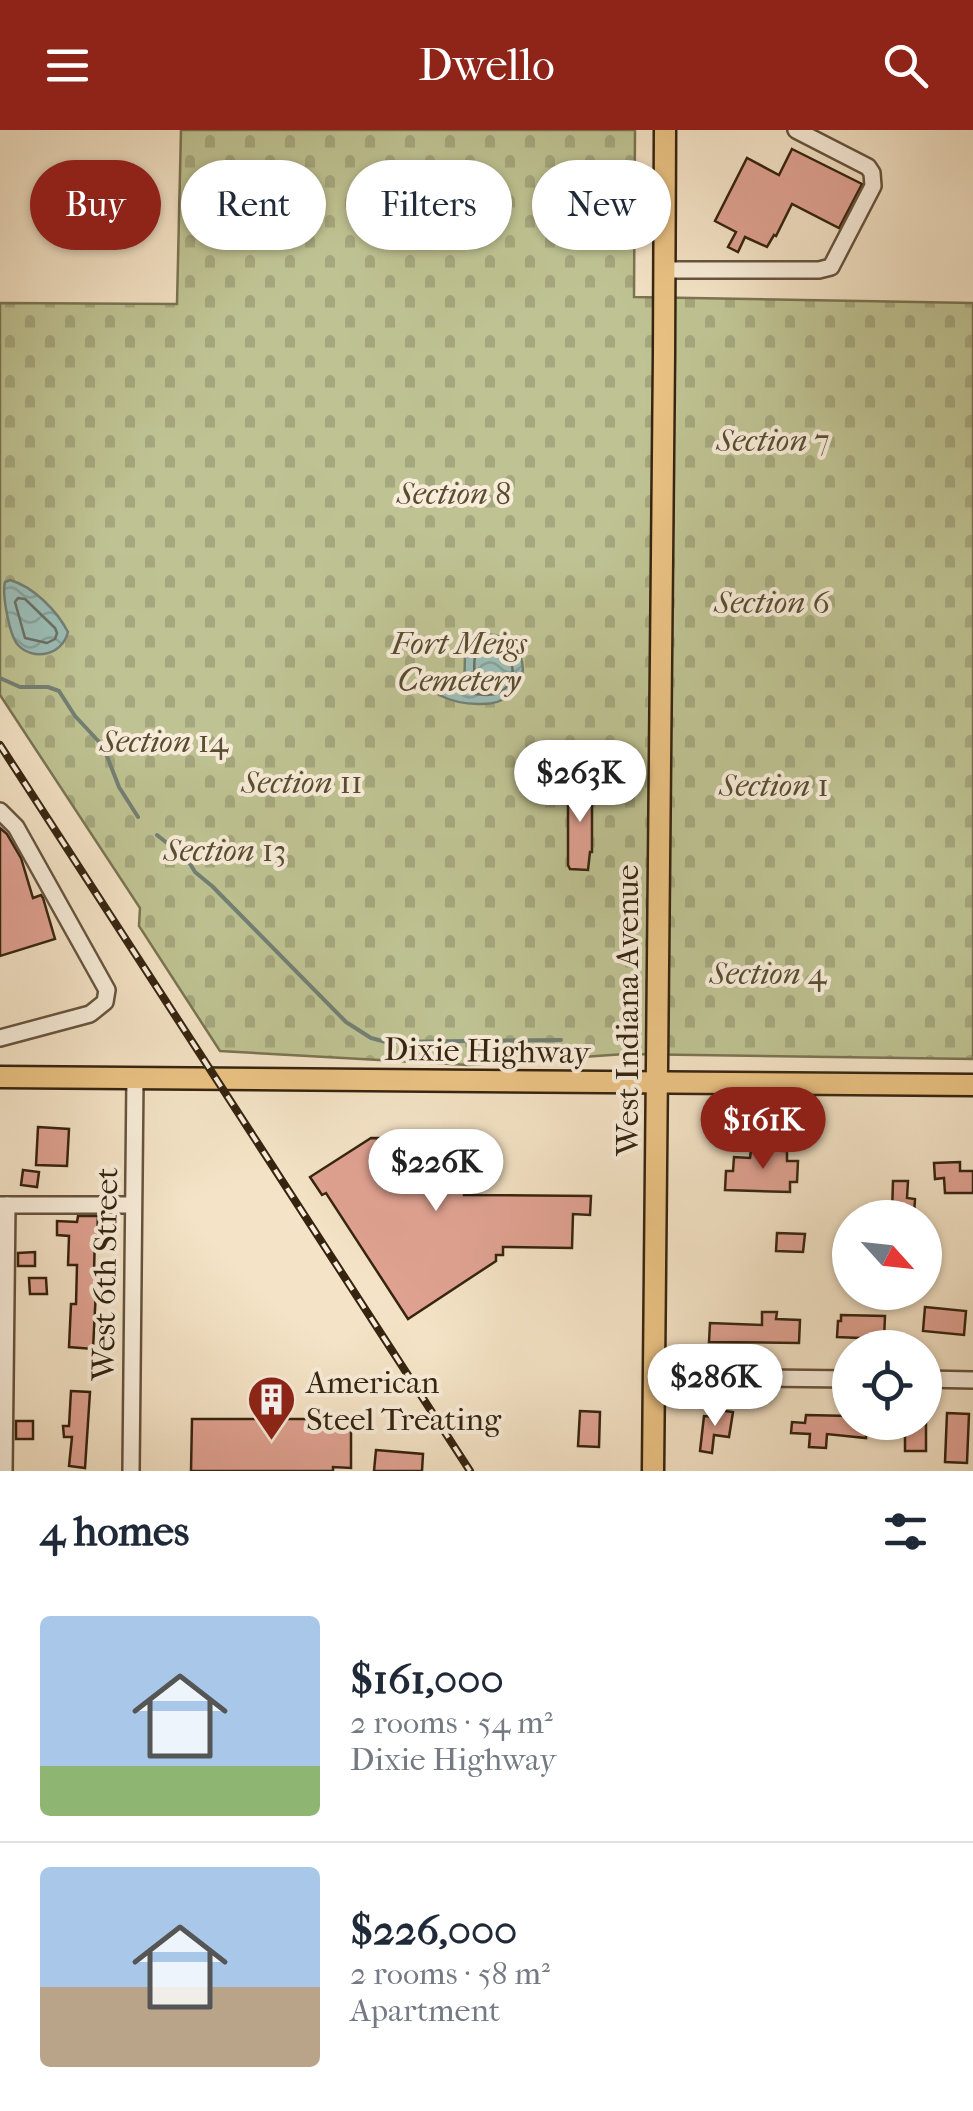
<!DOCTYPE html>
<html lang="en">
<head>
<meta charset="utf-8">
<style>
	:root { --surface:#fff; --page:#f6f6f7; --text:#1f2937; --muted:#747a83; --line:#e0e1e3; --accent:#8f2418 }
	body { margin:0; font-family:"IM FELL French Canon",serif; background:var(--page); color:var(--text); height:100vh; display:flex; flex-direction:column; font-size:38px; white-space:nowrap }
	* { box-sizing:border-box; margin:0 }
	p { font-size:32px; color:var(--muted) }
	.icon { flex:none; width:55px; height:55px; fill:none; stroke:currentColor; stroke-width:2; stroke-linecap:round; stroke-linejoin:round }
	.map { position:relative; height:1341px; overflow:hidden }
	.side { display:flex; flex-direction:column; background:var(--surface); flex:1 }
	.side>* { flex:none }
	.top-card { position:absolute; left:30px; top:30px; width:915px; height:90px; display:flex; gap:20px }
	.needle { width:65px; rotate:117deg }
	.fabs { position:absolute; left:832px; top:1070px; display:grid; gap:20px }
	.fabs a { display:grid; place-items:center; width:110px; height:110px; border-radius:50%; background:var(--surface); box-shadow:0 2px 8px #0004; font-size:50px }
	.price { position:absolute; translate:-50% -85px; padding:0 22px; border-radius:35px; background:#fff; color:#222; font-size:32px; line-height:65px; filter:drop-shadow(0 2px 5px #0008) }
	.price::after { content:''; position:absolute; left:50%; top:60px; width:30px; height:22px; margin-left:-15px; background:inherit; clip-path:polygon(0 0,100% 0,50% 100%) }
	.price.selected { background:var(--accent); color:#fff }
	ul { padding:0; list-style:none }
	li { display:flex; align-items:center; gap:30px; height:250px; padding:0 40px }
	li+li { border-top:2px solid var(--line) }
	li span { display:grid; place-items:center; flex:none; width:280px; height:200px; border-radius:10px; color:#555 }
	li>.icon { margin-inline-start:auto }
	span .icon { width:120px; height:120px; fill:#fffc; stroke-width:1 }
	li b { font-size:42px }
	h2 { display:flex; justify-content:space-between; align-items:center; height:120px; padding:0 40px; font-size:42px }
	.chip { padding:0 35px; border-radius:45px; background:var(--surface); box-shadow:0 2px 8px #0004; font-size:35px; line-height:90px }
	.chip.selected { background:var(--accent); color:#fff }
	header { display:flex; justify-content:space-between; align-items:center; height:130px; padding:0 40px; background:var(--accent); color:#fff; font-size:45px; font-weight:600 }
	.map>svg:first-child { display:block }
	.cemetery { fill:url(#cemetery-stones); stroke:#7a7452; stroke-width:2.5 }
	.water { fill:url(#water-waves); stroke:#738075; stroke-width:2.5 }
	.lines { fill:none; stroke-linecap:round; stroke-linejoin:round }
	.shore { stroke:#697164; stroke-width:2.5 }
	.stream { stroke:#738075; stroke-width:4 }
	.building { fill:#e0a292; stroke:#362410; stroke-width:2.5 }
	.minor-casing { stroke:#66543e; stroke-width:20 }
	.major-casing { stroke:#362410; stroke-width:25 }
	.minor { stroke:#f8edda; stroke-width:15 }
	.major { stroke:#eac283; stroke-width:20 }
	.rail-casing { stroke:#362410; stroke-width:8 }
	.rail { stroke:#f8edda; stroke-width:4; stroke-dasharray:11; stroke-linecap:butt }
	.labels { text-anchor:middle; dominant-baseline:central; stroke-width:8; stroke-linejoin:round; paint-order:stroke }
	.park-label { font-size:32px; font-style:italic; fill:#584c31; stroke:#f8edda }
	.street-label { font-size:32px; fill:#362410; stroke:#f8edda }
	.poi-label { font-size:32px; fill:#362410; stroke:#f8edda; text-anchor:start }
</style>
</head>
<body>
<header><svg class="icon" aria-label="menu" viewBox="0 0 24 24"><path d="M4 6h16M4 12h16M4 18h16"/></svg>Dwello<svg class="icon" aria-label="search" viewBox="0 0 24 24"><circle cx="10" cy="10" r="6"/><path d="M15 15l6 6"/></svg></header>
<div class="map">
<svg width="973" height="1341" viewBox="0 0 973 1341">
	<defs>
		<pattern id="cemetery-stones" width="16" height="16" patternUnits="userSpaceOnUse" patternTransform="scale(2.5)"><rect width="16" height="16" fill="#bfc393"/><path d="M2 7V4a2 2 0 0 1 4 0v3zM10 15v-3a2 2 0 0 1 4 0v3z" fill="#a5a77e"/></pattern>
		<pattern id="water-waves" width="16" height="10" patternUnits="userSpaceOnUse" patternTransform="scale(2.5)"><rect width="16" height="10" fill="#9cbeb8"/><path d="M0 5q4-4 8 0t8 0" fill="none" stroke="#87a39d"/></pattern>
	</defs>
	<rect width="100%" height="100%" fill="#f4e3c6"/>
	<filter id="stains"><feTurbulence type="fractalNoise" baseFrequency=".002" numOctaves="4"/><feColorMatrix values="0 0 0 0 .2 0 0 0 0 .09 0 0 0 0 .02 0 0 0 .5 -.17"/></filter>
	<radialGradient id="worn" r=".72"><stop offset=".6" stop-color="#630" stop-opacity="0"/><stop offset="1" stop-color="#630" stop-opacity=".3"/></radialGradient>
	<path class="cemetery" d="M 181,0 L 635,0 L 634,167 L 973,173 L 973,929 L 625,924 L 468,935 L 220,921 L 139,796 L 140,778 L 0,565 L 0,173 L 177,174 Z"/>
	<g class="water">
		<path d="M 10,450 C 34,457 57,481 68,502 C 62,526 33,531 18,515 C 9,505 2,464 5,452 Z"/>
		<path d="M 487,504 C 537,508 535,577 478,574 C 465,574 451,571 439,565 L 441,558 L 463,553 C 469,531 455,511 487,504 Z"/>
	</g>
	<g class="lines">
		<g class="shore">
			<path d="M 18,468 L 25,469 L 55,498 L 57,503 L 55,509 L 47,513 L 25,508 L 15,472 Z"/>
			<path d="M 487,514 C 512,516 523,549 500,562 C 493,566 484,565 476,564 L 472,560 C 479,543 466,521 487,514 Z"/>
		</g>
		<g class="stream">
			<path d="M 0,548 L 20,557 L 48,557 L 59,561 L 75,586 L 103,616 L 119,657 L 138,687"/>
			<path d="M 157,705 L 187,729 L 195,742 L 212,756 L 346,892 L 371,908 L 386,912 L 561,910"/>
		</g>
	</g>
	<g class="building">
		<path d="M 792,19 L 862,54 L 839,98 L 792,74 L 776,106 L 774,105 L 767,117 L 745,107 L 738,122 L 728,117 L 736,102 L 715,91 L 747,28 L 779,45 Z"/>
		<path d="M 568,652 L 592,652 L 592,722 L 590,722 L 588,740 L 570,739 L 568,735 Z"/>
		<path d="M 0,698 L 7,704 L 21,728 L 33,768 L 41,765 L 43,768 L 55,809 L 0,826 Z"/>
		<path d="M 38,997 L 69,999 L 67,1036 L 36,1035 Z"/>
		<path d="M 371,1008 L 488,1009 L 488,1043 L 464,1042 L 464,1065 L 591,1066 L 590,1085 L 573,1084 L 572,1118 L 503,1117 L 503,1125 L 496,1125 L 496,1131 L 408,1189 L 326,1063 L 322,1065 L 310,1047 Z"/>
		<path d="M 751,1020 L 787,1021 L 787,1031 L 798,1031 L 797,1052 L 790,1052 L 790,1062 L 725,1060 L 726,1041 L 733,1041 L 734,1027 L 750,1028 Z"/>
		<path d="M 960,1032 L 960,1041 L 973,1041 L 973,1063 L 945,1063 L 944,1048 L 935,1049 L 934,1033 Z"/>
		<path d="M 23,1040 L 39,1042 L 37,1057 L 21,1055 Z"/>
		<path d="M 893,1051 L 908,1051 L 907,1068 L 915,1069 L 914,1085 L 892,1084 Z"/>
		<path d="M 78,1086 L 98,1086 L 97,1107 L 95,1107 L 94,1141 L 97,1141 L 93,1219 L 69,1217 L 71,1174 L 76,1174 L 77,1135 L 68,1135 L 69,1106 L 57,1105 L 57,1091 L 77,1092 Z"/>
		<path d="M 777,1103 L 805,1104 L 803,1122 L 776,1121 Z"/>
		<path d="M 35,1122 L 35,1136 L 18,1136 L 18,1123 Z"/>
		<path d="M 29,1148 L 46,1148 L 47,1164 L 30,1164 Z"/>
		<path d="M 925,1177 L 966,1181 L 964,1205 L 923,1201 Z"/>
		<path d="M 762,1182 L 777,1182 L 776,1189 L 800,1190 L 799,1213 L 709,1212 L 710,1193 L 762,1195 Z"/>
		<path d="M 841,1185 L 885,1186 L 884,1209 L 837,1207 L 838,1191 L 841,1191 Z"/>
		<path d="M 71,1261 L 90,1262 L 85,1338 L 69,1336 L 72,1307 L 64,1307 L 63,1296 L 69,1296 Z"/>
		<path d="M 717,1280 L 733,1282 L 729,1307 L 714,1305 L 712,1323 L 700,1321 L 704,1286 L 716,1287 Z"/>
		<path d="M 580,1281 L 600,1282 L 599,1317 L 578,1316 Z"/>
		<path d="M 947,1283 L 969,1284 L 967,1333 L 945,1332 Z"/>
		<path d="M 806,1285 L 850,1286 L 850,1292 L 867,1292 L 866,1308 L 827,1304 L 826,1318 L 809,1317 L 810,1304 L 791,1303 L 792,1292 L 805,1293 Z"/>
		<path d="M 192,1289 L 351,1289 L 351,1338 L 333,1337 L 333,1341 L 191,1341 Z"/>
		<rect x="16" y="1291" width="17" height="18"/>
		<path d="M 887,1292 L 926,1292 L 926,1321 L 905,1321 L 905,1306 L 887,1306 Z"/>
		<path d="M 376,1320 L 423,1324 L 422,1341 L 374,1341 Z"/>
	</g>
	<g class="lines">
		<defs>
			<g id="minor">
				<path d="M 665,140 L 819,140 L 831,137 L 873,56 L 872,43 L 868,37 L 796,0"/>
				<path d="M 0,681 L 16,697 L 107,860 L 105,872 L 90,884 L 0,908"/>
				<path d="M 0,1075 L 133,1075"/>
				<path d="M 653,1247 L 850,1249"/>
				<path d="M 925,1249 L 973,1250"/>
				<path d="M 4,1341 L 7,1075"/>
				<path d="M 131,1341 L 135,948"/>
			</g>
			<g id="major">
				<path d="M 0,947 L 973,955"/>
				<path d="M 653,1341 L 664,225 L 665,0"/>
			</g>
		</defs>
		<use href="#minor" class="minor-casing"/>
		<use href="#major" class="major-casing"/>
		<use href="#minor" class="minor"/>
		<use href="#major" class="major"/>
		<defs>
			<path id="rail" d="M 0,615 L 470,1341"/>
		</defs>
		<use href="#rail" class="rail-casing"/>
		<use href="#rail" class="rail"/>
	</g>
	<defs>
		<symbol id="building-pin" viewBox="-11 -11 22 30"><path d="M0 17L-7.5 6A9.5 9.5 0 1 1 7.5 6Z" fill="#8f2418" stroke="#f8edda"/><path d="M-4-6H4V6H1V3H-1V6H-4ZM-2.5-4.3h1.7v1.8h-1.7ZM.8-4.3h1.7v1.8H.8ZM-2.5-1h1.7V.8h-1.7ZM.8-1h1.7V.8H.8Z" fill="#fff"/></symbol>
	</defs>
	<g fill-rule="evenodd">
		<use href="#building-pin" x="244" y="1242" width="55" height="75"/>
	</g>
	<g class="labels">
		<g class="park-label">
			<text x="773" y="310">Section 7</text>
			<text x="454" y="363">Section 8</text>
			<text x="772" y="472">Section 6</text>
			<text x="459" y="513">Fort Meigs<tspan x="459" dy="37">Cemetery</tspan></text>
			<text x="164" y="611">Section 14</text>
			<text x="302" y="652">Section 11</text>
			<text x="774" y="655">Section 1</text>
			<text x="225" y="720">Section 13</text>
			<text x="768" y="843">Section 4</text>
		</g>
		<g class="street-label">
			<text transform="translate(627 880) rotate(-90)">West Indiana Avenue</text>
			<text transform="translate(487 921) rotate(1)">Dixie Highway</text>
			<text transform="translate(105 1144) rotate(-89)">West 6th Street</text>
		</g>
		<g class="poi-label">
			<text x="306" y="1252">American<tspan x="306" dy="37">Steel Treating</tspan></text>
		</g>
	</g>
	<rect width="100%" height="100%" filter="url(#stains)"/>
	<rect width="100%" height="100%" fill="url(#worn)"/>
</svg>
<div class="fabs">
<a><svg class="needle" viewBox="-14 -14 28 28"><path d="M0-13l5 13h-10z" fill="#e53935"/><path d="M0 13l5-13h-10z" fill="#747a83"/></svg></a>
<a><svg class="icon" aria-label="locate" viewBox="0 0 24 24"><circle cx="12" cy="12" r="6"/><path d="M12 2v4M12 18v4M2 12h4M18 12h4"/></svg></a>
</div>
<b class="price" style="left:580px;top:695px">$263K</b>
<b class="price selected" style="left:763px;top:1042px">$161K</b>
<b class="price" style="left:436px;top:1084px">$226K</b>
<b class="price" style="left:715px;top:1299px">$286K</b>
<div class="top-card">
<a class="chip selected">Buy</a>
<a class="chip">Rent</a>
<a class="chip">Filters</a>
<a class="chip">New</a>
</div>
</div>
<section class="side">
<h2>4 homes<svg class="icon" aria-label="filters" viewBox="0 0 24 24"><path d="M4 7h16M4 17h16"/><circle cx="9" cy="7" r="2"/><circle cx="15" cy="17" r="2"/></svg></h2>
<ul>
<li><span style="background:linear-gradient(#a9c7e8 75%,#8fb573 0)"><svg class="icon" aria-label="home" viewBox="0 0 24 24"><path d="M3 11l9-7 9 7M6 9v11h12V9"/></svg></span><div><b>$161,000</b><p>2 rooms · 54 m²</p><p>Dixie Highway</p></div></li>
<li><span style="background:linear-gradient(#a9c7e8 60%,#b9a48a 0)"><svg class="icon" aria-label="home" viewBox="0 0 24 24"><path d="M3 11l9-7 9 7M6 9v11h12V9"/></svg></span><div><b>$226,000</b><p>2 rooms · 58 m²</p><p>Apartment</p></div></li>
</ul>
</section>
</body>
</html>
